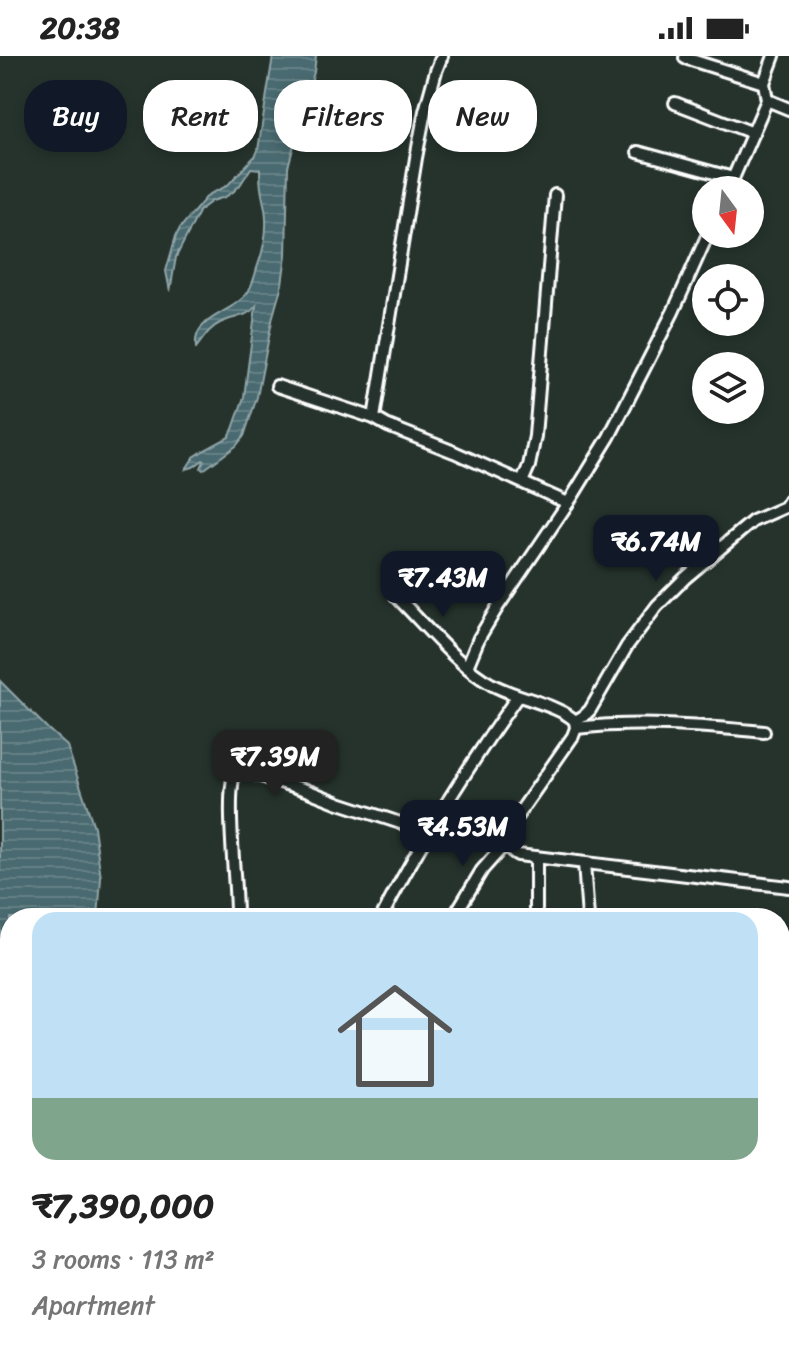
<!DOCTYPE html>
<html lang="en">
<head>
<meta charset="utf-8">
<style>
	:root { --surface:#fff; --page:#f6f6f6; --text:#222; --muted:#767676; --accent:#111827 }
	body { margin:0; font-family:Sriracha,sans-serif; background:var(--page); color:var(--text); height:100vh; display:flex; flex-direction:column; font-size:30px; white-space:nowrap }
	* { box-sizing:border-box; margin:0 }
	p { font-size:26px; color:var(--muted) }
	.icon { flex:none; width:44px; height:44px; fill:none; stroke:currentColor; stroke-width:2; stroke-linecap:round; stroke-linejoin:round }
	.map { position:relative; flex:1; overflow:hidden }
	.sheet { position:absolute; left:0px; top:852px; width:790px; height:442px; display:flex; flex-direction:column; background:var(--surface); border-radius:32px 32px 0 0; box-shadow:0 4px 12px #0003 }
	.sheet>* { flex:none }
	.top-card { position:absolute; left:24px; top:24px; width:742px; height:72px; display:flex; gap:16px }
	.needle { width:52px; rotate:165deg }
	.tools { position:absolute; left:692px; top:120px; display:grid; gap:16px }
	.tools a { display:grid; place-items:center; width:72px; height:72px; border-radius:50%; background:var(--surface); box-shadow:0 4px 12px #0003; font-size:40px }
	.price { position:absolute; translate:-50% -68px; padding:0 18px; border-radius:16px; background:var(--accent); color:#fff; font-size:26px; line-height:52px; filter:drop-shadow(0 2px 4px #0008) }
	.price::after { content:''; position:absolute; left:50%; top:48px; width:24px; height:18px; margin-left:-12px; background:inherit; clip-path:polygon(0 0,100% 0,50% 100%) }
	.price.active { background:#222; color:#fff }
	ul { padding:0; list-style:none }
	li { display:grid; align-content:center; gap:16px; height:424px; padding:0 32px }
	li span { display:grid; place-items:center; height:248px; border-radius:24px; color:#555 }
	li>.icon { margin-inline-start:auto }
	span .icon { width:144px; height:144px; fill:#fffc; stroke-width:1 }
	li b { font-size:34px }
	.chip { padding:0 28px; border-radius:32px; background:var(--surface); box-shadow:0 4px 12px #0003; font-size:28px; line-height:72px }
	.chip.active { background:var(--accent); color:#fff }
	.status { display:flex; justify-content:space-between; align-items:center; height:56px; padding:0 40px; background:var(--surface); direction:ltr }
	.status svg { height:22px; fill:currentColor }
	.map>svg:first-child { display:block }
	.water { fill:url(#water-rules); stroke:#92a6a9; stroke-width:2 }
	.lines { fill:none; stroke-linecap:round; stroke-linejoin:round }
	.minor-casing { stroke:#fff; stroke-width:16 }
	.minor { stroke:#26332d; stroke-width:10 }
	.rail-casing { stroke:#fff; stroke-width:6 }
	.rail { stroke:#26332d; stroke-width:3; stroke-dasharray:9; stroke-linecap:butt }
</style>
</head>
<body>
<div class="status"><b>20:38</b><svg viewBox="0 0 49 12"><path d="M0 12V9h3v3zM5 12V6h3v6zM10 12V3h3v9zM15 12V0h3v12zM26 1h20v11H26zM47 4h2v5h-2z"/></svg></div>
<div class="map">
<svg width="789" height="1293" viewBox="0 0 789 1293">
	<defs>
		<pattern id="water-rules" width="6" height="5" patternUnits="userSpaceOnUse" patternTransform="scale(2)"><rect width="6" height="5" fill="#496a70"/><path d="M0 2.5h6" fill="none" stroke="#648085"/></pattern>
	</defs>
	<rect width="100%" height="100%" fill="#26332d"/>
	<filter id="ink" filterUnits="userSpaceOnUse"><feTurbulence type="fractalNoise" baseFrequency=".0125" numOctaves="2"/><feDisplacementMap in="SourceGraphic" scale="16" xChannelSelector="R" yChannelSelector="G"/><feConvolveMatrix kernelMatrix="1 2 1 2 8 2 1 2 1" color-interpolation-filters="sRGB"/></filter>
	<g filter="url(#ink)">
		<g class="water">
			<path d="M 273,0 L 316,0 L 314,16 L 288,111 L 286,199 L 282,228 L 273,260 L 257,341 L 244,380 L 236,390 L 206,412 L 203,414 L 201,412 L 204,405 L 203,404 L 193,411 L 186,413 L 194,401 L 203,395 L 229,381 L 233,373 L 244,341 L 256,250 C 247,262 233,260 220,267 C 209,272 203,283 196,292 C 192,260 233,258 248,236 C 252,229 255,220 257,212 C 263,196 267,180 266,163 C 266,152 262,142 261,132 C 260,125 260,119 260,113 L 251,112 L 240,129 L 233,136 L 225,141 L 212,145 L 200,154 L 176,201 L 170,235 L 166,215 L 176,180 L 180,172 L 208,139 L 227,130 L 256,99 L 258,94 Z"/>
			<path d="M 0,625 L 48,673 L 67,690 L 94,771 L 101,822 L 98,862 L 10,862 L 10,1284 L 196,1284 L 199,1293 L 0,1293 Z"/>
		</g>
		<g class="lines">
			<defs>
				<g id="minor">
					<path d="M 442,0 L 436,15 L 425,55 L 416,102 L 374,362 L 388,370 L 454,396 L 568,447"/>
					<path d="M 685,2 L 764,27"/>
					<path d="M 767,44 L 789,53"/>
					<path d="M 675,47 L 753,77"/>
					<path d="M 638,96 L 733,122"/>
					<path d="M 728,134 L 767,44 L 764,27 L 774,0"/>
					<path d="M 277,330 L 374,362"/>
					<path d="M 522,426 L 529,410 L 535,380 L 555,139"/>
					<path d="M 396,540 C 423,567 459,611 491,628 C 513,641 560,649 575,665 L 576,672 L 573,680 L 506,776 C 506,787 508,794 518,799 L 789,831"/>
					<path d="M 467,611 L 479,582 L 497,552 L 572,441 L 609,381 L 673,256 L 708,178"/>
					<path d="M 575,665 L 584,660 L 590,654 L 627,590 L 657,550 L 685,522 L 753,465 L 785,451 L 789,445"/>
					<path d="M 576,672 C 638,665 702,670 764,676"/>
					<path d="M 584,807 L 588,862"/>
					<path d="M 236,862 C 237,831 224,735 236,714 L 248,716 L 306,734 L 339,747 L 428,776"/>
					<path d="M 381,862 C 421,785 467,712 517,641"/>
					<path d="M 453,862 L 482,814 L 506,787"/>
					<path d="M 536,862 L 536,801"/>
					<path d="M 267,1284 L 268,1293"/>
					<path d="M 742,1284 L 743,1293"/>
					<path d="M 693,1292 L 693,1293"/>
				</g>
			</defs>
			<use href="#minor" class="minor-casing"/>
			<use href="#minor" class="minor"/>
			<defs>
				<g id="rail">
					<path d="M 780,1085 L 789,1084"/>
					<path d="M 780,1112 L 789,1111"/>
					<path d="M 0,1179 L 10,1178"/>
					<path d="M 0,1228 L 10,1227"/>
				</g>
			</defs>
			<use href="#rail" class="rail-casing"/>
			<use href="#rail" class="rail"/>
		</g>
	</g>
</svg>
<div class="tools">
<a><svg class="needle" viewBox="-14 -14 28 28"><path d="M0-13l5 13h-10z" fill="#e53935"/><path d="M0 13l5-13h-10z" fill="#767676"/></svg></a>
<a><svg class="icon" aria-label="locate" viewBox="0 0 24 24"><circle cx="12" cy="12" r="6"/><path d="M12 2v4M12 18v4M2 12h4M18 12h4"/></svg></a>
<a><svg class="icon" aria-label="layers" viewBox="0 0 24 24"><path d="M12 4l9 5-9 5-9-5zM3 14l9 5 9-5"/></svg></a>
</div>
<b class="price" style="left:656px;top:527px">₹6.74M</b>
<b class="price" style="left:443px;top:563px">₹7.43M</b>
<b class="price active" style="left:275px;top:742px">₹7.39M</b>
<b class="price" style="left:463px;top:812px">₹4.53M</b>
<div class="top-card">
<a class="chip active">Buy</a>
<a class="chip">Rent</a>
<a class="chip">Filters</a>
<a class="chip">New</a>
</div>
<section class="sheet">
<ul>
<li><span style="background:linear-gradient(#bfe0f5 75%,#7fa58c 0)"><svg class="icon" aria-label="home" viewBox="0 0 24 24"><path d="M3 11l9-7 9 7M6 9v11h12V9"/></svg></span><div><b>₹7,390,000</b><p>3 rooms · 113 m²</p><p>Apartment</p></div></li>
</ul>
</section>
</div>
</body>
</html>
